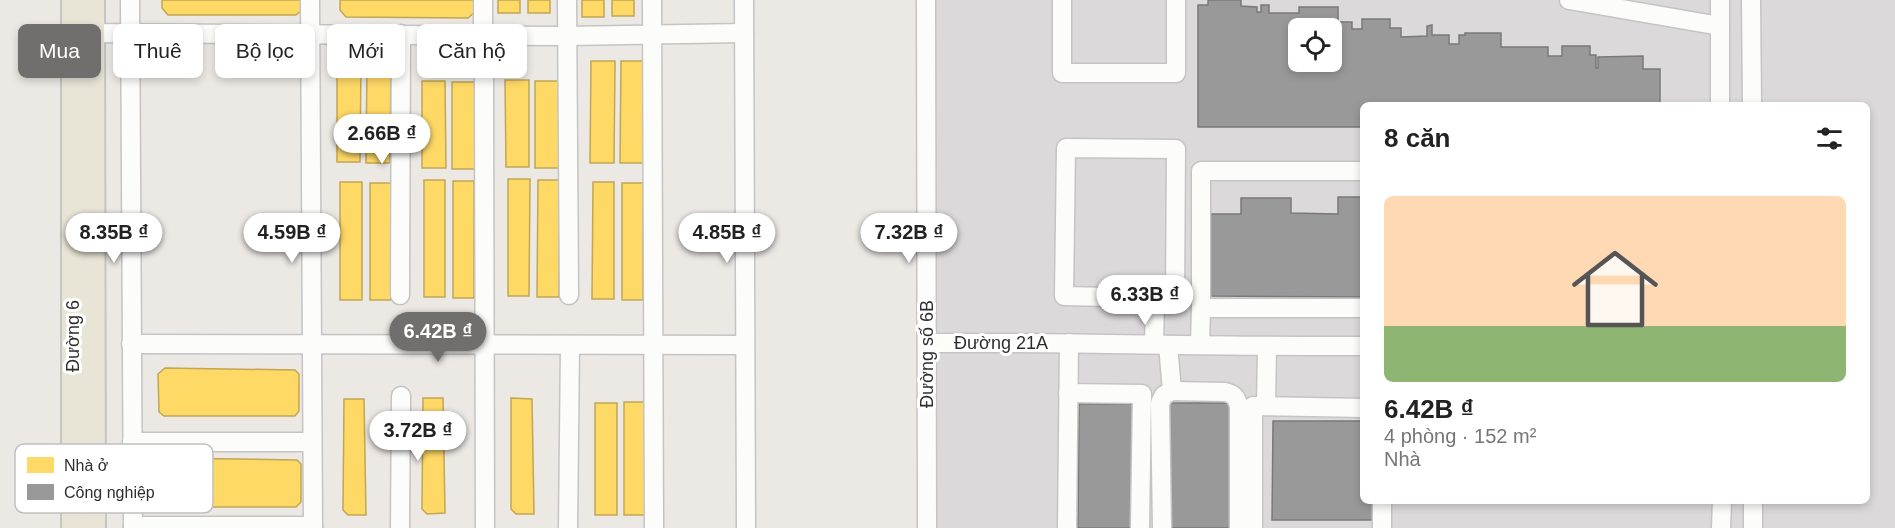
<!DOCTYPE html>
<html lang="vi">
<head>
<meta charset="utf-8">
<style>
	:root { --surface:#fff; --page:#f6f6f6; --text:#222; --muted:#767676; --line:#e0e0e0; --accent:#706f6e }
	body { margin:0; font-family:Arial,sans-serif; background:var(--page); color:var(--text); height:100vh; display:flex; flex-direction:column; font-size:22px; white-space:nowrap }
	* { box-sizing:border-box; margin:0 }
	p { font-size:20px; color:var(--muted) }
	.icon { flex:none; width:33px; height:33px; fill:none; stroke:currentColor; stroke-width:2; stroke-linecap:round; stroke-linejoin:round }
	.map { position:relative; flex:1; overflow:hidden }
	.panel { position:absolute; left:1360px; top:102px; width:510px; height:402px; display:flex; flex-direction:column; background:var(--surface); border-radius:9px; box-shadow:0 3px 9px #0003 }
	.panel>* { flex:none }
	.top-card { position:absolute; left:18px; top:24px; width:570px; height:54px; display:flex; gap:12px }
	.tools { position:absolute; left:1288px; top:18px; display:grid; gap:12px }
	.tools a { display:grid; place-items:center; width:54px; height:54px; border-radius:9px; background:var(--surface); box-shadow:0 3px 9px #0003; font-size:30px }
	.price { position:absolute; translate:-50% -51px; padding:0 14px; border-radius:21px; background:#fff; color:#222; font-size:20px; line-height:39px; filter:drop-shadow(0 2px 3px #0008) }
	.price::after { content:''; position:absolute; left:50%; top:36px; width:18px; height:14px; margin-left:-9px; background:inherit; clip-path:polygon(0 0,100% 0,50% 100%) }
	.price.active { background:var(--accent); color:#fff }
	ul { padding:0; list-style:none }
	li { display:grid; align-content:center; gap:12px; height:318px; padding:0 24px }
	li+li { border-top:2px solid var(--line) }
	li span { display:grid; place-items:center; height:186px; border-radius:9px; color:#555 }
	li>.icon { margin-inline-start:auto }
	span .icon { width:108px; height:108px; fill:#fffc; stroke-width:1 }
	li b { font-size:26px }
	h2 { display:flex; justify-content:space-between; align-items:center; height:72px; padding:0 24px; font-size:26px }
	.tag { padding:0 21px; border-radius:9px; background:var(--surface); box-shadow:0 3px 9px #0003; font-size:21px; line-height:54px }
	.tag.active { background:var(--accent); color:#fff }
	.map>svg:first-child { display:block }
	.industrial { fill:#dcd9db; fill-rule:evenodd }
	.homes { fill:#ffd966; stroke:#c0a655; stroke-width:1.5 }
	.industry { fill:#999; stroke:#797979; stroke-width:1.5; fill-rule:evenodd }
	.lines { fill:none; stroke-linecap:round; stroke-linejoin:round }
	.minor-casing { stroke:#c5c4c5; stroke-width:21 }
	.major-casing { stroke:#c6c5c4; stroke-width:26 }
	.minor { stroke:#fcfcfb; stroke-width:18 }
	.major { stroke:#e8e4d6; stroke-width:22 }
	.labels { text-anchor:middle; dominant-baseline:central; stroke-width:6; stroke-linejoin:round; paint-order:stroke }
	.street-label { font-size:18px; fill:#2e2e2e; stroke:#fff }
	.key { fill:#fff; stroke:#c0c0c0; stroke-width:1.5 }
	.key-label { font-size:16px; fill:#2e2e2e }
</style>
</head>
<body>
<div class="map">
<svg width="1895" height="528" viewBox="0 0 1895 528">
	<rect width="100%" height="100%" fill="#ece8e4"/>
	<path class="industrial" d="M 930,0 L 1895,0 L 1895,528 L 930,528 ZM 1299,28 L 1332,28 L 1332,62 L 1299,62 ZM 1364,105 L 1868,105 L 1868,501 L 1364,501 Z"/>
	<g class="homes">
		<path d="M 162,0 L 302,0 L 302,10 L 296,15 L 168,15 L 162,8 Z"/>
		<path d="M 340,0 L 477,0 L 477,10 L 468,18 L 346,17 L 340,10 Z"/>
		<rect x="498" y="0" width="22" height="13"/>
		<rect x="528" y="0" width="22" height="13"/>
		<rect x="582" y="0" width="22" height="17"/>
		<rect x="612" y="0" width="22" height="16"/>
		<path d="M 337,60 L 361,60 L 360,162 L 337,162 Z"/>
		<path d="M 367,61 L 391,61 L 390,163 L 366,163 Z"/>
		<path d="M 591,61 L 615,61 L 614,163 L 590,163 Z"/>
		<path d="M 621,61 L 645,61 L 644,163 L 620,163 Z"/>
		<path d="M 505,80 L 529,80 L 529,167 L 506,167 Z"/>
		<path d="M 422,81 L 445,81 L 446,168 L 422,168 Z"/>
		<rect x="535" y="81" width="25" height="87"/>
		<rect x="452" y="82" width="24" height="87"/>
		<path d="M 508,179 L 530,179 L 529,296 L 508,296 Z"/>
		<rect x="424" y="180" width="21" height="117"/>
		<path d="M 538,180 L 559,180 L 559,297 L 537,297 Z"/>
		<rect x="453" y="181" width="21" height="117"/>
		<rect x="340" y="182" width="22" height="118"/>
		<path d="M 593,182 L 614,182 L 614,299 L 592,299 Z"/>
		<rect x="370" y="183" width="21" height="117"/>
		<rect x="622" y="183" width="21" height="117"/>
		<path d="M 165,368 L 295,370 L 299,374 L 299,411 L 295,416 L 164,416 L 159,412 L 158,374 Z"/>
		<path d="M 423,398 L 443,398 L 445,513 L 427,514 L 422,509 Z"/>
		<path d="M 511,398 L 532,399 L 534,514 L 516,514 L 511,509 Z"/>
		<path d="M 344,399 L 364,399 L 366,515 L 348,515 L 343,510 Z"/>
		<rect x="624" y="402" width="22" height="113"/>
		<rect x="595" y="403" width="22" height="112"/>
		<path d="M 166,458 L 297,460 L 301,464 L 301,502 L 296,507 L 166,507 L 161,503 L 160,465 Z"/>
	</g>
	<g class="industry">
		<path d="M 1208,0 L 1241,0 L 1241,6 L 1257,7 L 1257,12 L 1261,12 L 1261,5 L 1269,5 L 1269,13 L 1299,13 L 1299,7 L 1338,7 L 1338,22 L 1352,22 L 1352,29 L 1362,29 L 1362,19 L 1390,19 L 1390,28 L 1401,28 L 1401,37 L 1427,36 L 1427,26 L 1432,25 L 1432,35 L 1449,35 L 1449,44 L 1459,44 L 1459,35 L 1465,35 L 1465,33 L 1501,33 L 1501,47 L 1548,47 L 1548,56 L 1562,56 L 1562,46 L 1590,46 L 1590,55 L 1596,55 L 1596,68 L 1598,68 L 1598,57 L 1643,56 L 1643,69 L 1660,69 L 1660,105 L 1364,105 L 1364,127 L 1198,127 L 1198,5 L 1208,5 ZM 1299,28 L 1332,28 L 1332,62 L 1299,62 Z"/>
		<path d="M 1338,197 L 1364,197 L 1364,297 L 1211,296 L 1211,214 L 1241,214 L 1241,198 L 1291,198 L 1291,213 L 1338,214 Z"/>
		<rect x="1169" y="403" width="63" height="125"/>
		<path d="M 1079,404 L 1142,404 L 1141,528 L 1078,528 Z"/>
		<path d="M 1273,421 L 1364,421 L 1364,501 L 1383,501 L 1383,520 L 1272,520 Z"/>
	</g>
	<g class="lines">
		<defs>
			<g id="minor">
				<path d="M 130,0 L 133,528"/>
				<path d="M 310,0 L 313,528"/>
				<path d="M 483,0 L 483,36"/>
				<path d="M 567,0 L 569,295"/>
				<path d="M 652,0 L 654,528"/>
				<path d="M 744,0 L 746,528"/>
				<path d="M 926,0 L 927,528"/>
				<path d="M 1062,0 L 1062,73 L 1176,73 L 1176,0"/>
				<path d="M 1569,0 L 1720,26"/>
				<path d="M 1720,0 L 1720,105"/>
				<path d="M 1751,0 L 1752,105"/>
				<path d="M 81,33 L 567,36 L 744,33"/>
				<path d="M 484,79 L 485,528"/>
				<path d="M 400,295 L 401,34"/>
				<path d="M 1201,308 L 1201,171 L 1364,171"/>
				<path d="M 927,343 C 1073,342 1218,347 1364,346"/>
				<path d="M 131,344 L 745,345"/>
				<path d="M 1154,344 L 1155,298 L 1064,296 L 1066,148 L 1176,149 L 1175,298 L 1155,298"/>
				<path d="M 1200,345 L 1201,308 L 1364,308"/>
				<path d="M 1172,391 L 1225,392 C 1234,394 1236,397 1239,406 L 1239,528"/>
				<path d="M 1068,393 L 1142,394 L 1140,528"/>
				<path d="M 1266,406 L 1267,347"/>
				<path d="M 132,442 L 312,442"/>
				<path d="M 1753,501 L 1753,528"/>
				<path d="M 133,526 L 313,526"/>
				<path d="M 400,528 L 401,396"/>
				<path d="M 568,528 L 570,346"/>
				<path d="M 1067,528 L 1069,343"/>
				<path d="M 1162,528 L 1160,403 L 1164,395 L 1172,391 L 1168,345"/>
				<path d="M 1253,528 L 1253,406 L 1364,408"/>
				<path d="M 1382,528 L 1382,501"/>
				<path d="M 1721,528 L 1722,501"/>
			</g>
			<g id="major">
				<path d="M 73,0 L 73,528"/>
				<path d="M 93,0 L 94,528"/>
			</g>
		</defs>
		<use href="#minor" class="minor-casing"/>
		<use href="#major" class="major-casing"/>
		<use href="#minor" class="minor"/>
		<use href="#major" class="major"/>
	</g>
	<g class="labels">
		<g class="street-label">
			<text transform="translate(73 336) rotate(-90)">Đường 6</text>
			<text x="1001" y="343">Đường 21A</text>
			<text transform="translate(927 354) rotate(-90)">Đường số 6B</text>
		</g>
	</g>
	<rect x="15" y="444" width="198" height="69" rx="9" class="key"/>
	<rect x="27" y="457" width="27" height="16" fill="#ffd966"/>
	<rect x="27" y="484" width="27" height="16" fill="#999"/>
	<g class="key-label">
		<text x="64" y="471">Nhà ở</text>
		<text x="64" y="498">Công nghiệp</text>
	</g>
</svg>
<div class="tools">
<a><svg class="icon" aria-label="locate" viewBox="0 0 24 24"><circle cx="12" cy="12" r="6"/><path d="M12 2v4M12 18v4M2 12h4M18 12h4"/></svg></a>
</div>
<b class="price" style="left:382px;top:165px">2.66B ₫</b>
<b class="price" style="left:114px;top:264px">8.35B ₫</b>
<b class="price" style="left:292px;top:264px">4.59B ₫</b>
<b class="price" style="left:727px;top:264px">4.85B ₫</b>
<b class="price" style="left:909px;top:264px">7.32B ₫</b>
<b class="price" style="left:1145px;top:326px">6.33B ₫</b>
<b class="price active" style="left:438px;top:363px">6.42B ₫</b>
<b class="price" style="left:418px;top:462px">3.72B ₫</b>
<div class="top-card">
<a class="tag active">Mua</a>
<a class="tag">Thuê</a>
<a class="tag">Bộ lọc</a>
<a class="tag">Mới</a>
<a class="tag">Căn hộ</a>
</div>
<section class="panel">
<h2>8 căn<svg class="icon" aria-label="filters" viewBox="0 0 24 24"><path d="M4 7h16M4 17h16"/><circle cx="9" cy="7" r="2"/><circle cx="15" cy="17" r="2"/></svg></h2>
<ul>
<li><span style="background:linear-gradient(#ffd9b3 70%,#8fb573 0)"><svg class="icon" aria-label="home" viewBox="0 0 24 24"><path d="M3 11l9-7 9 7M6 9v11h12V9"/></svg></span><div><b>6.42B ₫</b><p>4 phòng · 152 m²</p><p>Nhà</p></div></li>
</ul>
</section>
</div>
</body>
</html>
